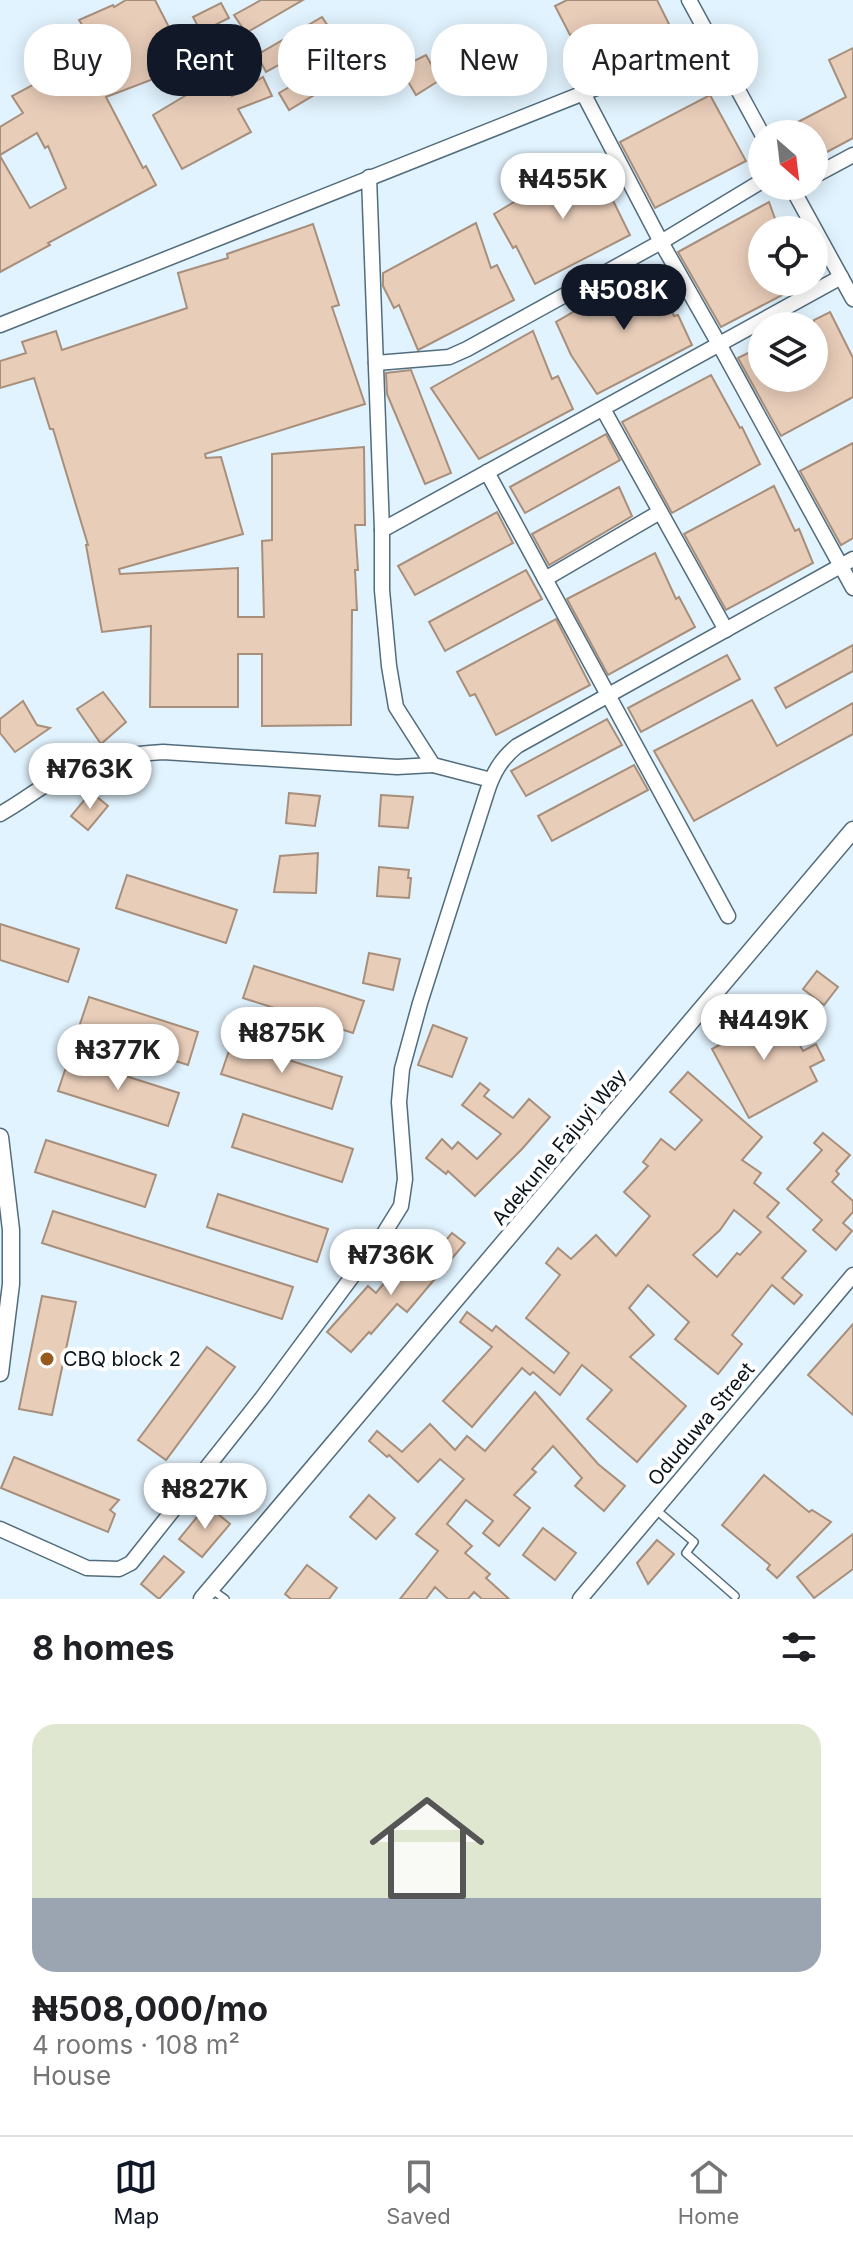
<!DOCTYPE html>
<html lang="en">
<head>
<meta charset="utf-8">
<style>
	:root { --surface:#fff; --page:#f6f6f6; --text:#202124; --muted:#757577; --line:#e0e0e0; --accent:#111827 }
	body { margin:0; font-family:Inter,sans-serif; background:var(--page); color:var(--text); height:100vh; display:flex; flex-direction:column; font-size:30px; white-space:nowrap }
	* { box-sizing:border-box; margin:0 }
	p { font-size:26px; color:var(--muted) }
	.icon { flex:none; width:44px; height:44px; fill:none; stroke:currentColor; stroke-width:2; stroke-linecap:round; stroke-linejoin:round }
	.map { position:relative; height:1599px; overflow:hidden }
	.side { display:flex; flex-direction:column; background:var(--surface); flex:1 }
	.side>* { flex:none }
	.guide { position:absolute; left:24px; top:24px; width:806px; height:72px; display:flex; gap:16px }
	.needle { width:52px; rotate:152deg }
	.fabs { position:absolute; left:748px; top:120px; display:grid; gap:16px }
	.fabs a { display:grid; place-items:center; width:80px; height:80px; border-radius:50%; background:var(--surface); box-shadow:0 4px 20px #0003; font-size:40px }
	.price { position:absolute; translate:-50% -68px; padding:0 18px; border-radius:28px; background:#fff; color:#222; font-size:26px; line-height:52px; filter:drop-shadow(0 2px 4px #0008) }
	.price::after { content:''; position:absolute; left:50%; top:48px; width:24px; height:18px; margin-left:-12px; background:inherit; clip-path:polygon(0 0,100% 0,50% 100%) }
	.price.selected { background:var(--accent); color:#fff }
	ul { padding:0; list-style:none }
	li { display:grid; align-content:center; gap:16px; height:424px; padding:0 32px }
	li span { display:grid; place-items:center; height:248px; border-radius:24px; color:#555 }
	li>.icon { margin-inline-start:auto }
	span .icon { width:144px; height:144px; fill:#fffc; stroke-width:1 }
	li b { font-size:34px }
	h2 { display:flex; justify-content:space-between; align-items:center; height:96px; padding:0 32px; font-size:34px }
	.pill { padding:0 28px; border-radius:32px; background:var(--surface); box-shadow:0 4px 20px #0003; font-size:28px; line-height:72px }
	.pill.selected { background:var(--accent); color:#fff }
	.menu { display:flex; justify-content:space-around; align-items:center; height:112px; border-top:2px solid var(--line); background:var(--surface); font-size:22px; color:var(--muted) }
	.menu a { display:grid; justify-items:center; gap:4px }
	.menu .selected { color:var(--accent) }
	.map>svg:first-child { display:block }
	.building { fill:#e8cdb9; stroke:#a88f7c; stroke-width:2; fill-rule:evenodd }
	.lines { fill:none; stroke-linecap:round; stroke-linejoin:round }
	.service-casing { stroke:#526c7c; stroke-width:10 }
	.minor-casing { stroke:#526c7c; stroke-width:17 }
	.tertiary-casing { stroke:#526c7c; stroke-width:19 }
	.service { stroke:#fff; stroke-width:7 }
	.minor { stroke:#fff; stroke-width:14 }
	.tertiary { stroke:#fff; stroke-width:16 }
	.poi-dot { fill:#97591e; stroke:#fff; stroke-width:3 }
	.labels { text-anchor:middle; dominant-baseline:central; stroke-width:8; stroke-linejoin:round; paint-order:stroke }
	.street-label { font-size:20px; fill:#0a141b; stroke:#fff }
	.poi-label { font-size:20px; fill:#0a141b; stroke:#fff; text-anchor:start }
</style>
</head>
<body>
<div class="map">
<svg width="853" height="1599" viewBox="0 0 853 1599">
	<rect width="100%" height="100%" fill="#e1f3fe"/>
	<g class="building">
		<path d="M 126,0 L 155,0 L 188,64 L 162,79 L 161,76 L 106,97 L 143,168 L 146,166 L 156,185 L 48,243 L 50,245 L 0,272 L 0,156 L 30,208 L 66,188 L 48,146 L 45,148 L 37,133 L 0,155 L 0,127 L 23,113 L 12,96 L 98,50 L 79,20 L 113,5 L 114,7 Z"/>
		<path d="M 261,0 L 303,0 L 246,33 L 234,15 Z"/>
		<path d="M 567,0 L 657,0 L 669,24 L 591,66 L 572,34 L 570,35 L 555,6 Z"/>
		<path d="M 221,3 L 229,18 L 201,32 L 193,17 Z"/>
		<path d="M 322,17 L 334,35 L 266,72 L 257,55 Z"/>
		<path d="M 853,48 L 853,138 L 814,159 L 814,134 L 775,134 L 846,97 L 829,60 Z"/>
		<path d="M 346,54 L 354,71 L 289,110 L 279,93 Z"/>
		<path d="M 426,55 L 440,80 L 416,95 L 400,68 Z"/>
		<path d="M 220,75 L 232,96 L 263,77 L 272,96 L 238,109 L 251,132 L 182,169 L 153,115 Z"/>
		<path d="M 710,95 L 746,161 L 655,208 L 620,142 Z"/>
		<path d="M 591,156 L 630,235 L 535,284 L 516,246 L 513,248 L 494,214 Z"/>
		<path d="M 769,202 L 779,230 L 762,230 L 762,282 L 807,282 L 721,327 L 678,252 Z"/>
		<path d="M 476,223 L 491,268 L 497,265 L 514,300 L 418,350 L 399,305 L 394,308 L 383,286 L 383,273 Z"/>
		<path d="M 313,224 L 339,305 L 332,307 L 365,404 L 205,454 L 206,458 L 221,457 L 243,534 L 119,569 L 120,574 L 238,568 L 238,617 L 264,617 L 262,541 L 272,540 L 272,454 L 364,447 L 365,525 L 355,525 L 358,570 L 355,570 L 357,610 L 352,610 L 351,725 L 262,726 L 262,654 L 238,654 L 238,707 L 150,707 L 151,626 L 102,632 L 86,545 L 88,545 L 53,429 L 50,429 L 34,378 L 0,388 L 0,361 L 26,353 L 22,342 L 56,331 L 62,350 L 187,308 L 178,273 L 228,258 L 227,254 Z"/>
		<path d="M 651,267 L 674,316 L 678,315 L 692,345 L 597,394 L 571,355 L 556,322 Z"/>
		<path d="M 830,312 L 853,358 L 853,397 L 781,436 L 738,358 L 762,346 L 762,378 L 814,378 L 814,320 Z"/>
		<path d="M 533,331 L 552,379 L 558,376 L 573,409 L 479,459 L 431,388 Z"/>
		<path d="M 411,370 L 451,473 L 425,484 L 387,394 L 386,373 Z"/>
		<path d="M 711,375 L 740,428 L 742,427 L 760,464 L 672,513 L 622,422 Z"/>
		<path d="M 606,434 L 620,460 L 525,513 L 510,487 Z"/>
		<path d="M 853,443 L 853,538 L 841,545 L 800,471 Z"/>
		<path d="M 774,486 L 795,531 L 799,529 L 813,563 L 726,610 L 684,534 Z"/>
		<path d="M 619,487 L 632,516 L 549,565 L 532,534 Z"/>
		<path d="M 497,512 L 513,543 L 415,595 L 398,566 Z"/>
		<path d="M 655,553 L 676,599 L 679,597 L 695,627 L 608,675 L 567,599 Z"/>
		<path d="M 526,570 L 542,599 L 445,651 L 429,622 Z"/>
		<path d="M 556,619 L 590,685 L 496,735 L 475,694 L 470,696 L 457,672 Z"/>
		<path d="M 853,645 L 853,671 L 786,708 L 775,688 Z"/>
		<path d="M 727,655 L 740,679 L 641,732 L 628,708 Z"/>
		<path d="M 103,692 L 126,722 L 101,744 L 77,709 Z"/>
		<path d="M 752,700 L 777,746 L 853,703 L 853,734 L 694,821 L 654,751 Z"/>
		<path d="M 23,701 L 37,725 L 50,728 L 15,752 L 0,733 L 0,719 Z"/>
		<path d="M 607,719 L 622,745 L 526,796 L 511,771 Z"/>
		<path d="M 634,765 L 648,790 L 552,841 L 538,816 Z"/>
		<path d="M 91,792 L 108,806 L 88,830 L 71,816 Z"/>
		<path d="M 289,793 L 320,796 L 315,826 L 286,823 Z"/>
		<path d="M 381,795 L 413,797 L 408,828 L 379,826 Z"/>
		<path d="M 318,853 L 316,893 L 274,892 L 280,856 Z"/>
		<path d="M 379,867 L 409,870 L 408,878 L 411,878 L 409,898 L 377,896 Z"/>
		<path d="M 127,875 L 237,910 L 226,943 L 116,908 Z"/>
		<path d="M 0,924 L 79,949 L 68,982 L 0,960 Z"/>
		<path d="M 369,953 L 400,959 L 393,990 L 363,983 Z"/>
		<path d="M 254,966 L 364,1001 L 353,1033 L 243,998 Z"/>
		<path d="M 817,971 L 838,987 L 824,1005 L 803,989 Z"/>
		<path d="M 89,997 L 198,1032 L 188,1065 L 78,1030 Z"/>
		<path d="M 758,1005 L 776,1037 L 791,1029 L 803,1051 L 816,1044 L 824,1060 L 810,1067 L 817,1081 L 749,1118 L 712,1049 L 732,1038 L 723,1022 Z"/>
		<path d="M 433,1025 L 467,1038 L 452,1077 L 418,1065 Z"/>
		<path d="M 232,1042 L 342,1077 L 332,1109 L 221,1074 Z"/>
		<path d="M 69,1058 L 179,1093 L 168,1126 L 58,1091 Z"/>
		<path d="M 688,1072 L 762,1137 L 742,1160 L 761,1173 L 754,1183 L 779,1203 L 767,1217 L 806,1251 L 782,1278 L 802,1295 L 794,1304 L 772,1285 L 732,1335 L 742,1344 L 718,1374 L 675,1339 L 689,1322 L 648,1285 L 629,1308 L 654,1335 L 630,1357 L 686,1406 L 637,1462 L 587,1419 L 612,1390 L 582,1365 L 560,1395 L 533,1372 L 530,1375 L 522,1368 L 472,1427 L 443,1401 L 492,1347 L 460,1322 L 467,1312 L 492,1331 L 496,1326 L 554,1373 L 569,1353 L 526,1318 L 560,1275 L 546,1263 L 558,1248 L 571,1259 L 596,1235 L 616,1256 L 650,1216 L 624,1192 L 648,1166 L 643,1162 L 661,1139 L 675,1150 L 702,1120 L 670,1092 ZM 734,1210 L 761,1232 L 740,1255 L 737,1253 L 717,1277 L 693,1255 L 720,1230 Z"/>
		<path d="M 480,1083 L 489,1090 L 484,1096 L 513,1118 L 529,1099 L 550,1117 L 522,1149 L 475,1196 L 448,1171 L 446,1174 L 426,1158 L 442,1139 L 452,1149 L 458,1142 L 477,1159 L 501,1134 L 462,1105 Z"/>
		<path d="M 243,1114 L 353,1149 L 342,1182 L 232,1147 Z"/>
		<path d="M 823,1133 L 850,1155 L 836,1171 L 839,1174 L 832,1182 L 853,1201 L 853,1212 L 843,1223 L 852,1231 L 836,1250 L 813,1230 L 822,1220 L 787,1189 L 822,1150 L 814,1143 Z"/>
		<path d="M 46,1140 L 156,1175 L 145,1207 L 35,1172 Z"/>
		<path d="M 218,1194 L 328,1229 L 317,1262 L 207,1227 Z"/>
		<path d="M 53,1211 L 293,1287 L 282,1319 L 42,1243 Z"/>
		<path d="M 452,1233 L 465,1243 L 407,1312 L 397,1304 L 371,1334 L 369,1332 L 351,1352 L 327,1332 L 368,1286 L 376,1293 L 398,1266 L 414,1278 Z"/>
		<path d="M 42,1296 L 76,1302 L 52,1415 L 19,1409 Z"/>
		<path d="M 853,1324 L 853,1415 L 808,1375 Z"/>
		<path d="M 207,1347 L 235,1367 L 166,1460 L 138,1440 Z"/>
		<path d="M 535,1392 L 598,1464 L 625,1486 L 604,1511 L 575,1486 L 582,1478 L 553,1446 L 532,1469 L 536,1472 L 514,1495 L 530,1508 L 499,1546 L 483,1533 L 493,1521 L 466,1500 L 447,1524 L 472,1546 L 465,1553 L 490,1574 L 486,1578 L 509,1599 L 482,1599 L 474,1592 L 468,1599 L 448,1599 L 435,1587 L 426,1599 L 400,1599 L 438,1551 L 416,1534 L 464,1479 L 440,1459 L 418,1482 L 389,1455 L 387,1457 L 369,1441 L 377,1431 L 402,1452 L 430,1424 L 455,1450 L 467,1436 L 485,1451 Z"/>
		<path d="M 14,1457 L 119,1500 L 110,1510 L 115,1514 L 108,1532 L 1,1488 Z"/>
		<path d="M 764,1475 L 809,1512 L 812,1510 L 831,1522 L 777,1578 L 767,1569 L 770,1565 L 722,1525 Z"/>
		<path d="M 369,1495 L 395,1518 L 376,1539 L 350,1517 Z"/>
		<path d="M 207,1505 L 230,1524 L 202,1557 L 179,1539 Z"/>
		<path d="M 543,1528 L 576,1553 L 555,1580 L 523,1555 Z"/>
		<path d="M 853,1534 L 853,1569 L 814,1598 L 797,1577 Z"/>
		<path d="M 657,1540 L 674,1554 L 648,1584 L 637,1563 Z"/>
		<path d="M 164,1556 L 184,1572 L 159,1599 L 141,1584 Z"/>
		<path d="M 307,1565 L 337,1588 L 329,1599 L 291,1599 L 285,1594 Z"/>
	</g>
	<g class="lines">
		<defs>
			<g id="service">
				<path d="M 655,1509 L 694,1542 L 686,1553 L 735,1596"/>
				<path d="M 211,1589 L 225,1599"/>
			</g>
			<g id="minor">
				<path d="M 689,0 L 762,134"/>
				<path d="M 583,93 L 661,242 L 719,344 L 853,588"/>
				<path d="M 814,176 L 853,155"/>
				<path d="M 369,177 L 382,530 L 382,590 L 389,666 L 396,707 L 433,765 L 491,780"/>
				<path d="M 791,186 L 853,299"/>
				<path d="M 0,325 L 712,42"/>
				<path d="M 376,363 L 449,357 L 467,349 L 661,242 L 762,181"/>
				<path d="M 603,409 L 726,630"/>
				<path d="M 487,472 L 728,916"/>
				<path d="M 382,530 L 841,277"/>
				<path d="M 545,579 L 660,512"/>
				<path d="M 0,814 C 24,801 46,782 70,771 C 100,758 130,754 163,752 L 397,767 L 433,765"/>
				<path d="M 0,1529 L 87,1568 L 119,1569 L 131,1563 L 262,1398 L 383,1235 L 401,1206 L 405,1179 L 399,1102 L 402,1069 L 420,1003 L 487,792 C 493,773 501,759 517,746 L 853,559"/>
				<path d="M 580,1599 L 853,1275"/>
			</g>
			<g id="tertiary">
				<path d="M 0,1137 L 11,1230 L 11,1284 L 0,1373"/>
				<path d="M 202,1599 L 853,830"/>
			</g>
		</defs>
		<use href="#service" class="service-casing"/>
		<use href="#minor" class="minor-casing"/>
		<use href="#tertiary" class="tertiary-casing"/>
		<use href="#service" class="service"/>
		<use href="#minor" class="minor"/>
		<use href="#tertiary" class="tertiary"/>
	</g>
	<circle class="poi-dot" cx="47" cy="1359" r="8"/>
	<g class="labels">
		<g class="street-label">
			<text transform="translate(559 1147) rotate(-50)">Adekunle Fajuyi Way</text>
			<text transform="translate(701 1424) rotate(-50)">Oduduwa Street</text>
		</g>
		<g class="poi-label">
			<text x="63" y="1359">CBQ block 2</text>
		</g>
	</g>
</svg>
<div class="fabs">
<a><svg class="needle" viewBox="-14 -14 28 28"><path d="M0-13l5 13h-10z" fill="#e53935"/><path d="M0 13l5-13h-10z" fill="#757577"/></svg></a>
<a><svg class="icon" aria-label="locate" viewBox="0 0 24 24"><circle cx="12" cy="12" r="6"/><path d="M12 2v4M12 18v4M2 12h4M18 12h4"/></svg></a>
<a><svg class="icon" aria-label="layers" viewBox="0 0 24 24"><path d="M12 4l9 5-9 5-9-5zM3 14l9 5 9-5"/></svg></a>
</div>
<b class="price" style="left:563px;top:221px">₦455K</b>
<b class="price selected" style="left:624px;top:332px">₦508K</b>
<b class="price" style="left:90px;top:811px">₦763K</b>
<b class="price" style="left:764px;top:1062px">₦449K</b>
<b class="price" style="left:282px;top:1075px">₦875K</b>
<b class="price" style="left:118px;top:1092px">₦377K</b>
<b class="price" style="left:391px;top:1297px">₦736K</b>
<b class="price" style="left:205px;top:1531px">₦827K</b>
<div class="guide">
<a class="pill">Buy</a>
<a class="pill selected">Rent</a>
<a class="pill">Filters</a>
<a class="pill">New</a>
<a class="pill">Apartment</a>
</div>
</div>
<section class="side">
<h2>8 homes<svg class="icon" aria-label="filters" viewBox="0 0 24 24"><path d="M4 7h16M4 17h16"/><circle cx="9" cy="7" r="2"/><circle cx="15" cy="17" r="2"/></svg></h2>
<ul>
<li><span style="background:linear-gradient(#dfe7d0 70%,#9aa5b1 0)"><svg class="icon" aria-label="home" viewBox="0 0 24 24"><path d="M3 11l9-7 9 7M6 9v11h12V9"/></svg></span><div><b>₦508,000/mo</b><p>4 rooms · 108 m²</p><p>House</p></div></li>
</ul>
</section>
<nav class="menu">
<a class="selected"><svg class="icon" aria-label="map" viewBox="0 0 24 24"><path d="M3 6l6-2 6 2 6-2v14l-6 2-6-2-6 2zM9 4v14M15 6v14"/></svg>Map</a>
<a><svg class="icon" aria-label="saved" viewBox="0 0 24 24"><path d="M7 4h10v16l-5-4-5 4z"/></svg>Saved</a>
<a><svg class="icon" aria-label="home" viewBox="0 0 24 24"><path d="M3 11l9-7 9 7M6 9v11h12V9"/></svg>Home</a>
</nav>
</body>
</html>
